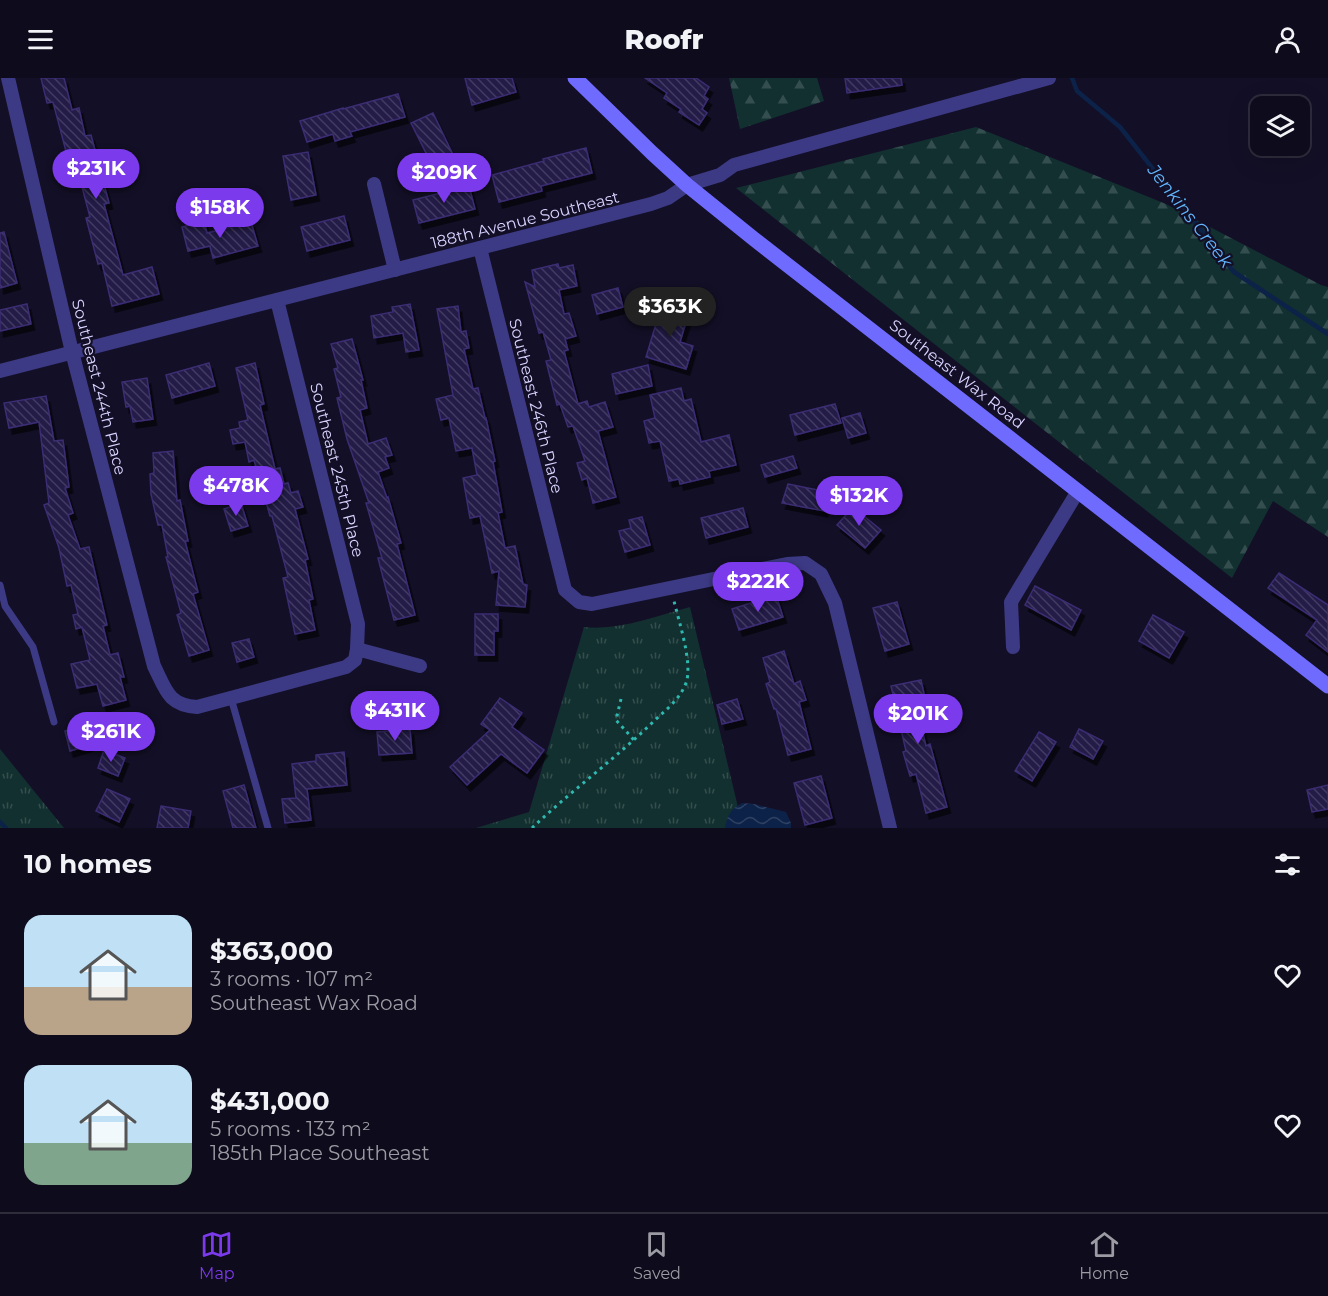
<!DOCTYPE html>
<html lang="en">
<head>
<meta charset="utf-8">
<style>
	:root { --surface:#0e0b1c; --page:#1c1929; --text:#f1f3f6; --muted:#9b9ba3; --line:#2e2b3b; --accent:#7c3aed }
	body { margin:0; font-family:Montserrat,sans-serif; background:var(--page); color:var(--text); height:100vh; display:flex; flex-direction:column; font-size:22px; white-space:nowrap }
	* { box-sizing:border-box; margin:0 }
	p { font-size:20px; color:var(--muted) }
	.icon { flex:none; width:33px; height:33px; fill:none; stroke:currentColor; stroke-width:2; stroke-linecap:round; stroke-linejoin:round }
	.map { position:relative; height:750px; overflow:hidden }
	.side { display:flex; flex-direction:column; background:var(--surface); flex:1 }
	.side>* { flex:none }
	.controls { position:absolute; left:1250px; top:18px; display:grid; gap:12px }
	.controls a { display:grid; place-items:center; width:60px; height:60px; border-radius:12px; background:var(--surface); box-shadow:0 6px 24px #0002,0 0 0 2px var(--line); font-size:30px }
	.price { position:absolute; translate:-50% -51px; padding:0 14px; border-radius:21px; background:var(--accent); color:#fff; font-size:20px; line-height:39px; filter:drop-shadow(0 2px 3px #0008) }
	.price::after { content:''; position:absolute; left:50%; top:36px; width:18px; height:14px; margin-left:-9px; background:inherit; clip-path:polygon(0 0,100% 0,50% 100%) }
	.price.current { background:#222; color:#fff }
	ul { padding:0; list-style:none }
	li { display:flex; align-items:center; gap:18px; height:150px; padding:0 24px }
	li span { display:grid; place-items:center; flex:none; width:168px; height:120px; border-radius:18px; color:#555 }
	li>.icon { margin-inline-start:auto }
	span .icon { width:72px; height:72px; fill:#fffc; stroke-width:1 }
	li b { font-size:26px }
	h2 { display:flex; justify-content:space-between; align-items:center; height:72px; padding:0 24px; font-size:26px }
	header { display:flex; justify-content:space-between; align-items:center; height:78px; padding:0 24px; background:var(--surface); font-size:27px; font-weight:800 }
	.menu { display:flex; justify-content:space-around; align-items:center; height:84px; border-top:2px solid var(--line); background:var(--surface); font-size:16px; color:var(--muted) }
	.menu a { display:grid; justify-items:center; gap:3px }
	.menu .current { color:var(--accent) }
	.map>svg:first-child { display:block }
	.forest { fill:url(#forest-firs) }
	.park { fill:url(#park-tufts) }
	.water { fill:url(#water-waves) }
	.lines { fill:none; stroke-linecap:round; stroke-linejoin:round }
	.stream { stroke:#0c2248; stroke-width:4.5 }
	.building { fill:url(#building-back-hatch); stroke:#3b2d73; stroke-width:1.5; filter:url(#shadow) }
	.path { stroke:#2fb8b0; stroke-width:3; stroke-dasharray:3 4.5; stroke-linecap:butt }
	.lane { stroke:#3d3a85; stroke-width:7 }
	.street { stroke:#3d3a85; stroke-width:14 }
	.secondary { stroke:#6f6bff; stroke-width:15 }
	.labels { text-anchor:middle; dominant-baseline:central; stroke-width:4.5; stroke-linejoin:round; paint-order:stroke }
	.street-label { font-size:16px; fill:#d9d4ff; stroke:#130f26 }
	.water-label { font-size:18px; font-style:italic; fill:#62b6ff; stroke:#130f26 }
</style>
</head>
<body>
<header><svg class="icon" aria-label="menu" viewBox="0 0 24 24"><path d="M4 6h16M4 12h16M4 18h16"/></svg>Roofr<svg class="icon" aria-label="person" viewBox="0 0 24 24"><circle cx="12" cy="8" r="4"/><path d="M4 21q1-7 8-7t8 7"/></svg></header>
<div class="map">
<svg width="1328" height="750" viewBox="0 0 1328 750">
	<defs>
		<pattern id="forest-firs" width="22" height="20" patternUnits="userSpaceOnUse" patternTransform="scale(1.5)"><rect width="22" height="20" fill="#12302f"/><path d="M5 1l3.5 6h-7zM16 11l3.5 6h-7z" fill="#344d4e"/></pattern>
		<pattern id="park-tufts" width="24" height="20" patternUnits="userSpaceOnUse" patternTransform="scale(1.5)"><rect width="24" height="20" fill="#12302f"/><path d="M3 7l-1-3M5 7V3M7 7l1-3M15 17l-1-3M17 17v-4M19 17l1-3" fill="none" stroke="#344d4e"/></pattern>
		<pattern id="water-waves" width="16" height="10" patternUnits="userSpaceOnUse" patternTransform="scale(1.5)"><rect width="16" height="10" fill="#0c2248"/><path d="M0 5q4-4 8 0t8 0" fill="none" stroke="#2f4163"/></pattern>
		<pattern id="building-back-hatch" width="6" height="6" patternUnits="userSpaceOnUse" patternTransform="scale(1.5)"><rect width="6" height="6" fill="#241b47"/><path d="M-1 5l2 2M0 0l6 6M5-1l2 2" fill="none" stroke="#433b63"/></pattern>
		<filter id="shadow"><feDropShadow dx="3.5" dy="6" stdDeviation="0" flood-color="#0009"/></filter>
	</defs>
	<rect width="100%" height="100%" fill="#130f26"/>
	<g class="forest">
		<path d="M 729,0 L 817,0 L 824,23 L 740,51 Z"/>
		<path d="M 976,49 L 1166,126 L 1321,207 L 1328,209 L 1328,459 L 1273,423 L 1232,500 L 736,110 Z"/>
	</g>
	<g class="park">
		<path d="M 690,529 L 743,750 L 476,750 L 529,734 L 584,549 C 619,553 656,538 690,529 Z"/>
		<path d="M 0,671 L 64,750 L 0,750 Z"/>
	</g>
	<path class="water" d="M 742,725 L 754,726 L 786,734 L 791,745 L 791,750 L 725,750 C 727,737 731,731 742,725 Z"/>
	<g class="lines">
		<g class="stream">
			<path d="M 1072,0 L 1077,13 L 1120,49 L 1234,194 L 1328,256"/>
			<path d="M 0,744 L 6,750"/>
		</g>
	</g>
	<g class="building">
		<path d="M 41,0 L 64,0 L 72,32 L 79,30 L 85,58 L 91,57 L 109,125 L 104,126 L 123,197 L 152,189 L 159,216 L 112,228 L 102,185 L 98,186 L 86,140 L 90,139 L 74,79 L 68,81 L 53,24 L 47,25 Z"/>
		<path d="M 465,0 L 512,0 L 516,14 L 472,27 Z"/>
		<path d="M 645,0 L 696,0 L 709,9 L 704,18 L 708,21 L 702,31 L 707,35 L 699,47 L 679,34 L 681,31 L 664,20 L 667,15 Z"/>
		<path d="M 845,0 L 901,0 L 902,7 L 847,15 Z"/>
		<path d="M 398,16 L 405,39 L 350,54 L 352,58 L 335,63 L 333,56 L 307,64 L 300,43 L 343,30 L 343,31 Z"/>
		<path d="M 433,35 L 454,79 L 433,89 L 411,45 Z"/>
		<path d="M 586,70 L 592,95 L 541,108 L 542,113 L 499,124 L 492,97 L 544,83 L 543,81 Z"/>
		<path d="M 308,74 L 316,117 L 291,122 L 283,78 Z"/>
		<path d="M 469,108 L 475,131 L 419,145 L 413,122 Z"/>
		<path d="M 344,138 L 350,162 L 307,173 L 301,149 Z"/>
		<path d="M 204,143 L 207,155 L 251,144 L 258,168 L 213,180 L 210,168 L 188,173 L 182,149 Z"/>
		<path d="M 4,154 L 17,205 L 0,210 L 0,155 Z"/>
		<path d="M 558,186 L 559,190 L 573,187 L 577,208 L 559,212 L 564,236 L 569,235 L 576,258 L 565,261 L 568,272 L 564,273 L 578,326 L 587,323 L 589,329 L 605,324 L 613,349 L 598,353 L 616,419 L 593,425 L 587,400 L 582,402 L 577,385 L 585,383 L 573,348 L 568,349 L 560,326 L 557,327 L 546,283 L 551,282 L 543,254 L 539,255 L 525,204 L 535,209 L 532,192 Z"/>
		<path d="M 618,210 L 623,229 L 597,236 L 592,217 Z"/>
		<path d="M 27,226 L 31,246 L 0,253 L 0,232 Z"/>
		<path d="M 410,226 L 419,272 L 406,274 L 403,255 L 374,260 L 371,238 L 393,234 L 392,229 Z"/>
		<path d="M 662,226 L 689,234 L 680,264 L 693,268 L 686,291 L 646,279 Z"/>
		<path d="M 458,228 L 461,254 L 466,253 L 469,270 L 464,271 L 473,311 L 478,310 L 485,340 L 486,340 L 495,383 L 493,384 L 502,434 L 498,435 L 505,470 L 515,468 L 523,506 L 527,507 L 525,529 L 496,527 L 499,493 L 492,495 L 480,438 L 470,440 L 463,400 L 477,397 L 472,370 L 456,373 L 449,340 L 441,342 L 436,321 L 453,317 L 437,231 Z"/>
		<path d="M 352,261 L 363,302 L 361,302 L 367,330 L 360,332 L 368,366 L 386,360 L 392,377 L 385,379 L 389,390 L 378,394 L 387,420 L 388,419 L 401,465 L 397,466 L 415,537 L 394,542 L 378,480 L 382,480 L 366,425 L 369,425 L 347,361 L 337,320 L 341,319 L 334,291 L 338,290 L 331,266 Z"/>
		<path d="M 209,285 L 215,308 L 172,320 L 166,297 Z"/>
		<path d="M 255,285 L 264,326 L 260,327 L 275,391 L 280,390 L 284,406 L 288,405 L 291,415 L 298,413 L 303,429 L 295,431 L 308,481 L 305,482 L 313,521 L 309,522 L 315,552 L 295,556 L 283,500 L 288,499 L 272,438 L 270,438 L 254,382 L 249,384 L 245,364 L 233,366 L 230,352 L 240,350 L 239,344 L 248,342 L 236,290 Z"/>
		<path d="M 648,287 L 652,308 L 616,316 L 612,296 Z"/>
		<path d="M 147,300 L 153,341 L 133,344 L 130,328 L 126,329 L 122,304 Z"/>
		<path d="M 681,310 L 684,323 L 691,321 L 701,364 L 729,357 L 736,387 L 709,393 L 710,399 L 680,406 L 679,401 L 669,403 L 660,363 L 649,365 L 644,343 L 655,340 L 650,317 Z"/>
		<path d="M 46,318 L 54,363 L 63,362 L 69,409 L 65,410 L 73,435 L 68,437 L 80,471 L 89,469 L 107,547 L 103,548 L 110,577 L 118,575 L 124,599 L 120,599 L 126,622 L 103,628 L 97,606 L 77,610 L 71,586 L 90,582 L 82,549 L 76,551 L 73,537 L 78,536 L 71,507 L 67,508 L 59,470 L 44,427 L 49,425 L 39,344 L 9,350 L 4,325 Z"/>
		<path d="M 835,326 L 841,345 L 795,357 L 790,337 Z"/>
		<path d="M 860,335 L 866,355 L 848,360 L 842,340 Z"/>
		<path d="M 173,373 L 177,423 L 180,422 L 188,463 L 185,463 L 198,514 L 193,516 L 209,572 L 189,578 L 177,537 L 181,535 L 166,479 L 168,479 L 162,447 L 158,447 L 151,416 L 150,396 L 154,395 L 153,375 Z"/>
		<path d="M 793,378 L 797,390 L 765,399 L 761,387 Z"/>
		<path d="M 788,406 L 828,414 L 824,433 L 782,425 Z"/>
		<path d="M 241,425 L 248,448 L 231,453 L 224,431 Z"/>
		<path d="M 853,429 L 881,452 L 865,470 L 837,447 Z"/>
		<path d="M 743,430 L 748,449 L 706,460 L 701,440 Z"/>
		<path d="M 642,439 L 650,467 L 625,474 L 619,453 L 631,450 L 629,442 Z"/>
		<path d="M 1279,495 L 1328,527 L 1328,574 L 1306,557 L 1317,542 L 1268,510 Z"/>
		<path d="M 1035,508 L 1081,532 L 1071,552 L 1025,527 Z"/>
		<path d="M 776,517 L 783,539 L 739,552 L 732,531 Z"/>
		<path d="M 897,524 L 909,566 L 885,573 L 873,530 Z"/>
		<path d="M 475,536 L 498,536 L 498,553 L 494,553 L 494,577 L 475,577 Z"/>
		<path d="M 1153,537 L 1184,554 L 1169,580 L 1139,563 Z"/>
		<path d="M 249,561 L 254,579 L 237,584 L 232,565 Z"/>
		<path d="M 784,573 L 794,606 L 800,603 L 806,622 L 799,624 L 811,671 L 788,677 L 776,631 L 774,631 L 766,606 L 770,604 L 763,580 Z"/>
		<path d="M 921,602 L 926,625 L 916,627 L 926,668 L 930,666 L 947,729 L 926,735 L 916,696 L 910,698 L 903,674 L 906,673 L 891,608 Z"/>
		<path d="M 500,620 L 522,635 L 512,649 L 544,672 L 527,695 L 501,676 L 467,707 L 450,689 L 490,652 L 481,646 Z"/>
		<path d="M 737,621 L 743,641 L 722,646 L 717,627 Z"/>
		<path d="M 85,647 L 90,667 L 70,673 L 65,653 Z"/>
		<path d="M 410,651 L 412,675 L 379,677 L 377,654 Z"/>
		<path d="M 1079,651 L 1103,663 L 1093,681 L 1070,669 Z"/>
		<path d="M 1039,654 L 1056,664 L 1032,703 L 1015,693 Z"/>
		<path d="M 104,672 L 125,680 L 118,698 L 98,690 Z"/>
		<path d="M 344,674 L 347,707 L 307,711 L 311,742 L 285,745 L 282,721 L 296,720 L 292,686 L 316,683 L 316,677 Z"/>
		<path d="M 821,698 L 832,740 L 805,747 L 794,705 Z"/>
		<path d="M 244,707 L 256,750 L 233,750 L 223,713 Z"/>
		<path d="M 1328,707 L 1328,731 L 1312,734 L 1307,712 Z"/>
		<path d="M 107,711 L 130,721 L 119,744 L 96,733 Z"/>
		<path d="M 161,728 L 191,733 L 188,750 L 157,750 Z"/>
	</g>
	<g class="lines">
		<g class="path">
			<path d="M 621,621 L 616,642 L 634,662"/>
			<path d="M 532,750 C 571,713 615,681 654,643 C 666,632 680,621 686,605 C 693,586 679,544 674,523"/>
		</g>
		<g class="lane">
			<path d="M 0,507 L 5,528 L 33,569 L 54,644"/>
			<path d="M 231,620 L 268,750"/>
		</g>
		<g class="street">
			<path d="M 8,0 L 72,274 L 154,588 C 166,612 168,627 197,629 L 346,589 L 355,582 L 357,571 L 420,588"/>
			<path d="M 374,106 L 395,192"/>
			<path d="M 480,170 L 565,512 L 579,524 L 592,526 L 787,486 L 805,485 L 821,496 L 835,525 L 890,750"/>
			<path d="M 277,222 L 358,546 L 357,571"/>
			<path d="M 0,293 L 651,126 L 668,120 L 687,107 L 720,97 L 734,87 L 1049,0"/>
			<path d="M 1013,569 L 1011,524 L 1078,413"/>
		</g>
		<path class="secondary" d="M 575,0 L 652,75 L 687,107 L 754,161 L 1328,608"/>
	</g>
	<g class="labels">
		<g class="street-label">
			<text transform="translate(525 142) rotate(-14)">188th Avenue Southeast</text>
			<text transform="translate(957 296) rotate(38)">Southeast Wax Road</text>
			<text transform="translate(99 309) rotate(76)">Southeast 244th Place</text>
			<text transform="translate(536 328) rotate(76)">Southeast 246th Place</text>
			<text transform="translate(337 392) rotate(76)">Southeast 245th Place</text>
		</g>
		<g class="water-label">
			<text transform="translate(1190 138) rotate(52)">Jenkins Creek</text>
		</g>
	</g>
</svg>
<div class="controls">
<a><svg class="icon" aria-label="layers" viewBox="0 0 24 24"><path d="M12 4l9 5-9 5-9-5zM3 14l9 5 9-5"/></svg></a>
</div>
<b class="price" style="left:96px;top:122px">$231K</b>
<b class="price" style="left:444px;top:126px">$209K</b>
<b class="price" style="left:220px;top:161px">$158K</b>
<b class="price current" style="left:670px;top:260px">$363K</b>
<b class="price" style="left:236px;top:439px">$478K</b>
<b class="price" style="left:859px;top:449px">$132K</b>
<b class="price" style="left:758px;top:535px">$222K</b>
<b class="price" style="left:395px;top:664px">$431K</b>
<b class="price" style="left:918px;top:667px">$201K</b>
<b class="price" style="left:111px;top:685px">$261K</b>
</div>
<section class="side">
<h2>10 homes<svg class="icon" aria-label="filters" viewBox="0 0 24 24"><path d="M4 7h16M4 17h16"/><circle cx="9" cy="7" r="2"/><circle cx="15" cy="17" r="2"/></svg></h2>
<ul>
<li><span style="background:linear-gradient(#bfe0f5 60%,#b9a48a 0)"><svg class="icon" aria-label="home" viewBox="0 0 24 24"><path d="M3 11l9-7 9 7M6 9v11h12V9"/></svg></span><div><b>$363,000</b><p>3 rooms · 107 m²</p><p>Southeast Wax Road</p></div><svg class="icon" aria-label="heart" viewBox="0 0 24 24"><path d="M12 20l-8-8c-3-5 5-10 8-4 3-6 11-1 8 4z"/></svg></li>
<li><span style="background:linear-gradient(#bfe0f5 65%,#7fa58c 0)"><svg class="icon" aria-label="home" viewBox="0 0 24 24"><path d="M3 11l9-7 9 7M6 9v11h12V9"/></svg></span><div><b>$431,000</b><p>5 rooms · 133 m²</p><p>185th Place Southeast</p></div><svg class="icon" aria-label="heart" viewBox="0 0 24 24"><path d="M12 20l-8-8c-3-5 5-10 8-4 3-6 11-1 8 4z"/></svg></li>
</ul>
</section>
<nav class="menu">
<a class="current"><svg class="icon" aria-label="map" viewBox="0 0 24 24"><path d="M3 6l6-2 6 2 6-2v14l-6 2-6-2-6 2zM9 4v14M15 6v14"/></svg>Map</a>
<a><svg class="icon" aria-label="saved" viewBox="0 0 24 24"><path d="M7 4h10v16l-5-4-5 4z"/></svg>Saved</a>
<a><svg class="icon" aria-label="home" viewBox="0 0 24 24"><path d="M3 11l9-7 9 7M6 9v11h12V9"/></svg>Home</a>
</nav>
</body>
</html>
